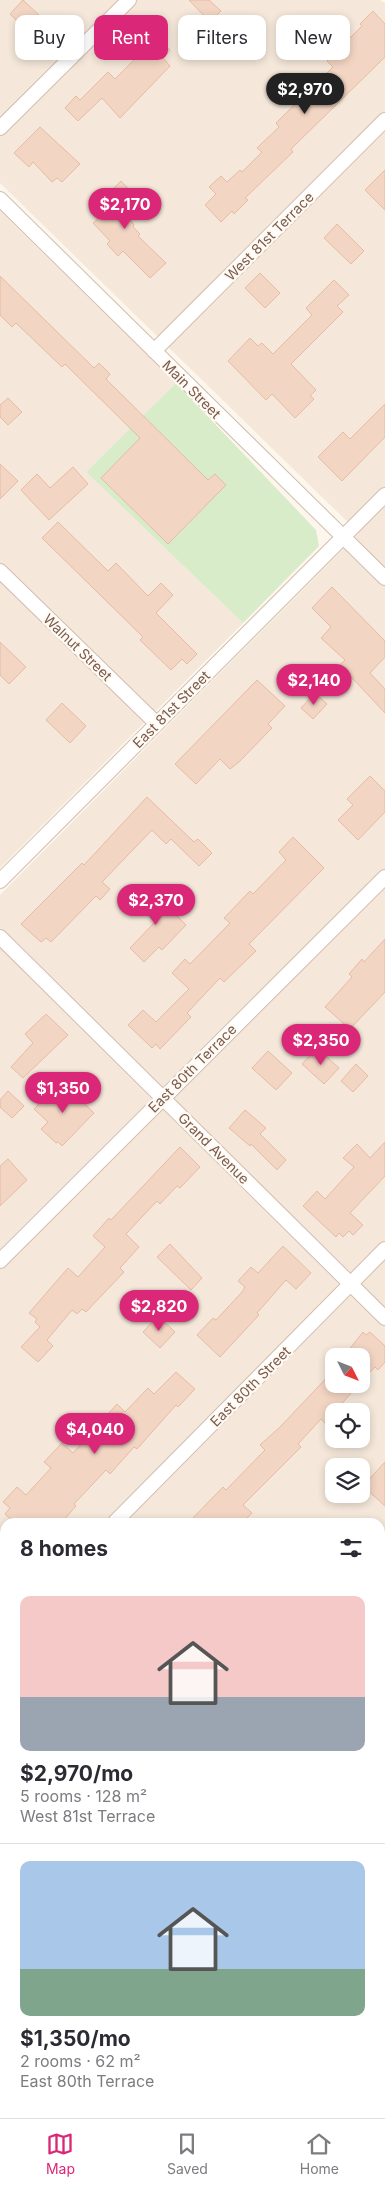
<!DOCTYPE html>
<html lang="en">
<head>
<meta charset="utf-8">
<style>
	:root { --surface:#fff; --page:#f7f7f7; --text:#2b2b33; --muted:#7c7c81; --line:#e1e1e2; --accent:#db2777 }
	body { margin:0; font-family:Inter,sans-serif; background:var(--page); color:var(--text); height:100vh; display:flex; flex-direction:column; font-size:19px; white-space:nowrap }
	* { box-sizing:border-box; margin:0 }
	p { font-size:16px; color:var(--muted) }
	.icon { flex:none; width:28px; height:28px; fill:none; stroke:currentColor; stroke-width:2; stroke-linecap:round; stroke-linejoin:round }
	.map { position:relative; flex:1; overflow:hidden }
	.panel { position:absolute; left:0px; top:1518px; width:385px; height:601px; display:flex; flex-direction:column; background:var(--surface); border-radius:15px 15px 0 0; box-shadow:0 2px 8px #0003 }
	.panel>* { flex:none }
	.top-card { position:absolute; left:15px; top:15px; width:355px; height:45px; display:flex; gap:10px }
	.needle { width:32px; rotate:132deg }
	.buttons { position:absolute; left:325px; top:1348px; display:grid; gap:10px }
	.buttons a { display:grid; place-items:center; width:45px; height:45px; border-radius:10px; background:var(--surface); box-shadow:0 2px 8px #0003; font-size:25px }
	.price { position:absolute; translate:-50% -42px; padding:0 11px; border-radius:18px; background:var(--accent); color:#fff; font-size:16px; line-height:32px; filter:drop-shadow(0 1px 2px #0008) }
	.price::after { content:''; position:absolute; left:50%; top:30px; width:15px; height:11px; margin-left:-8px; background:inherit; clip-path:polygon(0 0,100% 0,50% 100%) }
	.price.active { background:#222; color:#fff }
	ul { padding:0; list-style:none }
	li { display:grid; align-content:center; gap:10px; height:265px; padding:0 20px }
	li+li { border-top:1px solid var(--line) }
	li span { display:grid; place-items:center; height:155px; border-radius:10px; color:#555 }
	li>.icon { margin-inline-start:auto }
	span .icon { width:90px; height:90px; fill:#fffc; stroke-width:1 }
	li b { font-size:21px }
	h2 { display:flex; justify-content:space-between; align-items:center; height:60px; padding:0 20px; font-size:21px }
	.chip { padding:0 18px; border-radius:10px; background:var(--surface); box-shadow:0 2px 8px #0003; font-size:18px; line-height:45px }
	.chip.active { background:var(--accent); color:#fff }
	.menu { display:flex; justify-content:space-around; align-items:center; height:70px; border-top:1px solid var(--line); background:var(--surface); font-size:14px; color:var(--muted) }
	.menu a { display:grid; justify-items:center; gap:2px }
	.menu .active { color:var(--accent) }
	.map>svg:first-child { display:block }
	.residential { fill:#f5e8da; fill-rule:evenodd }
	.green { fill:#d8ecc9 }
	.building { fill:#f3d5c3; stroke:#e6bba3 }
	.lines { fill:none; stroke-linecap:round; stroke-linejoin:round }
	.minor-casing { stroke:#d1beb0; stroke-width:16 }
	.tertiary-casing { stroke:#d1beb0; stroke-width:20 }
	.minor { stroke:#fff; stroke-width:14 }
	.tertiary { stroke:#fff; stroke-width:18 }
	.labels { text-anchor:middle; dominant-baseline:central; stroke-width:4.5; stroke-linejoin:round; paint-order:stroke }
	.street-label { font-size:14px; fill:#7a5c4d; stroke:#fffaf3 }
</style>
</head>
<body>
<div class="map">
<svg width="385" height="2118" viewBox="0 0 385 2118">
	<rect width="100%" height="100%" fill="#fdf6ec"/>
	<g class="residential">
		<path d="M 0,0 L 380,0 L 385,3 L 385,2046 L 380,2041 L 380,1522 L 5,1522 L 5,1676 L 0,1671 L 0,895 L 359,533 L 0,183 ZM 334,1356 L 361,1356 L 361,1384 L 334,1384 ZM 334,1411 L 361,1411 L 361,1439 L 334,1439 ZM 334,1466 L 361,1466 L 361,1494 L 334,1494 Z"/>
		<path d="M 0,211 L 176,383 L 86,472 L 243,623 L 0,868 Z"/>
		<path d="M 0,1702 L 5,1707 L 5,2114 L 380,2114 L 380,2070 L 385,2075 L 385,2118 L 0,2118 Z"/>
	</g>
	<path class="green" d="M 176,383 L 316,530 L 319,546 L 243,623 L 86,472 Z"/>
	<g class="building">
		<path d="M 23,0 L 40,16 L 26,30 L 10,14 Z"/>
		<path d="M 189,0 L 209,0 L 221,11 L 210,22 Z"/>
		<path d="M 373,11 L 385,24 L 385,57 L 291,149 L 293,152 L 245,198 L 248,200 L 234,214 L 232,211 L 221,222 L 205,205 L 216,194 L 209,187 L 221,176 L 227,182 L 240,170 L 242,172 L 262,152 L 257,148 L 279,127 L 276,123 L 333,67 L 327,61 L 362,26 L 360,24 Z"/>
		<path d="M 161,41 L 170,50 L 163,58 L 170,66 L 120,118 L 102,98 L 78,121 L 65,108 L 76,96 L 80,100 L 108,72 L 115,79 L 150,44 L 153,48 Z"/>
		<path d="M 40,127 L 80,164 L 62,182 L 57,178 L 52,182 L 33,162 L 29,167 L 14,153 Z"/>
		<path d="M 385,170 L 385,210 L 365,190 Z"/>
		<path d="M 121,181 L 138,199 L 125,212 L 134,225 L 133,227 L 140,234 L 138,236 L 166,263 L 150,278 L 123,251 L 118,256 L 107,244 L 110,241 L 93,223 L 98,219 L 90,212 Z"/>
		<path d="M 337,224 L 364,251 L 351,264 L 324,238 Z"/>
		<path d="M 260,273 L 280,293 L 265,308 L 245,288 Z"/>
		<path d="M 0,276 L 94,368 L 99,363 L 110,374 L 106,379 L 208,480 L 215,474 L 226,485 L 168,544 L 101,478 L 140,438 L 65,364 L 62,367 L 16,323 L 12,327 L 0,315 Z"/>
		<path d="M 334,280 L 349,295 L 337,306 L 343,312 L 291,364 L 316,390 L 310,396 L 314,399 L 295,418 L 272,394 L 266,400 L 228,361 L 250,338 L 258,346 L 262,343 L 273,354 L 312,315 L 306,308 Z"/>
		<path d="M 8,398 L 22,412 L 8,425 L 0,417 L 0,405 Z"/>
		<path d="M 385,404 L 385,437 L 342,481 L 318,457 L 343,432 L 350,439 Z"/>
		<path d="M 0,464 L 18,481 L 0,499 Z"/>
		<path d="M 73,467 L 88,484 L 49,520 L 21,490 L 37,474 L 50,488 Z"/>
		<path d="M 58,522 L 108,571 L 116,563 L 148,596 L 161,583 L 173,595 L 156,613 L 197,654 L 187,664 L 182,659 L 171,670 L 140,640 L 143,637 L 42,538 Z"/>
		<path d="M 332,587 L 385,641 L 385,657 L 370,673 L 385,689 L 385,713 L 340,665 L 345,660 L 321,638 L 331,627 L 312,608 Z"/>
		<path d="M 0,642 L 26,667 L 9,684 L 0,675 Z"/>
		<path d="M 257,680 L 285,706 L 268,724 L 272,728 L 239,762 L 230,769 L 220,759 L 196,784 L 175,764 Z"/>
		<path d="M 315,693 L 327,704 L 313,719 L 301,708 Z"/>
		<path d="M 62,703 L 86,726 L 70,743 L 46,720 Z"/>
		<path d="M 370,776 L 385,791 L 385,812 L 358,840 L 338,820 L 353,805 L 347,799 Z"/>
		<path d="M 147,797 L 194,842 L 198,839 L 212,853 L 199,866 L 171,839 L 166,844 L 152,830 L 102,882 L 110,889 L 100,900 L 96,896 L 51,942 L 46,938 L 41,942 L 21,924 L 82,863 L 84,865 Z"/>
		<path d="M 293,837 L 324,868 L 249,944 L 256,951 L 224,982 L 220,978 L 187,1013 L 191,1017 L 160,1049 L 156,1044 L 152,1048 L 128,1025 L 143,1010 L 156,1022 L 189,989 L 172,973 L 185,959 L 190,964 L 230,923 L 224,918 L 250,891 L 253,894 L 286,860 L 279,852 Z"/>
		<path d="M 149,888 L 186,925 L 162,950 L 159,947 L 144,962 L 130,948 L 155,922 L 135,903 Z"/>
		<path d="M 385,939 L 385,992 L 350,1029 L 325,1007 L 352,977 L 349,974 L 362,959 L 364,962 Z"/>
		<path d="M 46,1014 L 68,1035 L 23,1078 L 11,1067 L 33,1043 L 25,1034 Z"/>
		<path d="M 317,1048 L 339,1068 L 324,1084 L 302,1064 Z"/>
		<path d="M 268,1051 L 292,1073 L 276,1090 L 252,1068 Z"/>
		<path d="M 356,1064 L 368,1076 L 353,1092 L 341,1081 Z"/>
		<path d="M 61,1081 L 94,1113 L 62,1146 L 58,1142 L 56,1143 L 41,1129 L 48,1122 L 34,1109 Z"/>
		<path d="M 8,1091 L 24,1106 L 12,1118 L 0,1107 L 0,1100 Z"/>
		<path d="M 245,1110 L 266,1128 L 260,1134 L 286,1160 L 277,1170 L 251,1144 L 250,1146 L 229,1128 Z"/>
		<path d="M 385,1142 L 385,1176 L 350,1213 L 363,1225 L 353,1235 L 349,1231 L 343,1237 L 339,1233 L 336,1237 L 303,1206 L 317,1191 L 325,1199 L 354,1167 L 343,1158 L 357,1144 L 370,1158 Z"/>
		<path d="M 180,1147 L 200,1167 L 180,1188 L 177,1186 L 160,1204 L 157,1201 L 126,1234 L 139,1247 L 120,1268 L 124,1272 L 86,1312 L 82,1309 L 77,1314 L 72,1310 L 47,1340 L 53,1346 L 38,1362 L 21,1347 L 40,1327 L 35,1322 L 37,1319 L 29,1313 L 68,1268 L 78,1277 L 105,1247 L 93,1236 L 109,1218 L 111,1220 Z"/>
		<path d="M 8,1159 L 27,1180 L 0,1206 L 0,1166 Z"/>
		<path d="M 170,1244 L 202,1278 L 191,1290 L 157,1257 Z"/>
		<path d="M 283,1246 L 311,1273 L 296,1289 L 286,1280 L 257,1313 L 259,1315 L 220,1357 L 197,1335 L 213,1318 L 216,1320 L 242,1292 L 245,1287 L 238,1281 L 251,1267 L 258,1273 Z"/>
		<path d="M 158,1316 L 175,1332 L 160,1348 L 143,1332 Z"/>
		<path d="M 363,1332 L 366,1335 L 370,1332 L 385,1346 L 385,1362 L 378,1370 L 375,1367 L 361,1381 L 361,1356 L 344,1356 Z"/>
		<path d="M 334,1370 L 334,1384 L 359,1384 L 325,1423 L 321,1419 L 298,1444 L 301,1447 L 243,1505 L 252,1513 L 243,1522 L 189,1522 L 223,1487 L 226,1490 L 265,1450 L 260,1445 L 280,1427 Z"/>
		<path d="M 176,1372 L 195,1389 L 178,1407 L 176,1405 L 137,1449 L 134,1447 L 110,1474 L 106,1470 L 74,1504 L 76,1506 L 62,1522 L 14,1522 L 5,1514 L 10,1508 L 3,1502 L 17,1487 L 26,1495 L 51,1468 L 44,1462 L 62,1443 L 73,1453 L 117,1404 L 125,1412 L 148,1388 L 154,1394 Z"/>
		<path d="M 385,1462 L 385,1506 L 363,1486 Z"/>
	</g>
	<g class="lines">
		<defs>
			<g id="minor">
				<path d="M 0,128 L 129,0"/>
				<path d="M 0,199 L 385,578"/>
				<path d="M 154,351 L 385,120"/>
				<path d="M 0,571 L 157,724"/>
				<path d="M 0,881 L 385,495"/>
				<path d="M 0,937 L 385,1318"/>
				<path d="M 0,1261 L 385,877"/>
				<path d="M 115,1522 L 385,1249"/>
				<path d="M 380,1634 L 385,1629"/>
				<path d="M 0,1639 L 5,1634"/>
				<path d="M 0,1687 L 5,1692"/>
				<path d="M 0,2037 L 5,2031"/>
				<path d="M 380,2059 L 385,2063"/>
			</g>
			<g id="tertiary">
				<path d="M 380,2013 L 385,2008"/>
				<path d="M 275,2118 L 280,2114"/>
			</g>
		</defs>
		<use href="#minor" class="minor-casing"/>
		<use href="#tertiary" class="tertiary-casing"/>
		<use href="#minor" class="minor"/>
		<use href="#tertiary" class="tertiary"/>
	</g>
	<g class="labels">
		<g class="street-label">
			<text transform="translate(269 236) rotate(-45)">West 81st Terrace</text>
			<text transform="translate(192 389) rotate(45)">Main Street</text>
			<text transform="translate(78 647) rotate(44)">Walnut Street</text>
			<text transform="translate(171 709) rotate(-45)">East 81st Street</text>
			<text transform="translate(192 1068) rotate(-45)">East 80th Terrace</text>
			<text transform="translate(214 1148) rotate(45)">Grand Avenue</text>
			<text transform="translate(250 1386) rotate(-45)">East 80th Street</text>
		</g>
	</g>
</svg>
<div class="buttons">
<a><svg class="needle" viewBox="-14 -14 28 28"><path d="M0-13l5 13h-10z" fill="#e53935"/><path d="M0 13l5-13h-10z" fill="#7c7c81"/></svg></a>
<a><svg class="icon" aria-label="locate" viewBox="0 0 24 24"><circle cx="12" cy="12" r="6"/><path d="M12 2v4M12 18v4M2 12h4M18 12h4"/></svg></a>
<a><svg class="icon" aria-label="layers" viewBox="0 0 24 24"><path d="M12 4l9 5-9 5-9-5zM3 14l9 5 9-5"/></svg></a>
</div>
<b class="price active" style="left:305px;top:115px">$2,970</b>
<b class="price" style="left:125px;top:230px">$2,170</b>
<b class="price" style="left:314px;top:706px">$2,140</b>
<b class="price" style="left:156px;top:926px">$2,370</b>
<b class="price" style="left:321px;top:1066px">$2,350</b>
<b class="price" style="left:63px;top:1114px">$1,350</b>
<b class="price" style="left:159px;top:1332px">$2,820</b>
<b class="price" style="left:95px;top:1455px">$4,040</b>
<div class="top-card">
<a class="chip">Buy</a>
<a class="chip active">Rent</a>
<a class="chip">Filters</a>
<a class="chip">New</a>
</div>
<section class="panel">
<h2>8 homes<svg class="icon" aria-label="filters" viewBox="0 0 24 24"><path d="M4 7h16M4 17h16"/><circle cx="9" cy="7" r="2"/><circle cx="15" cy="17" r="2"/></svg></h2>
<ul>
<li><span style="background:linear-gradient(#f6c9c9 65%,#9aa5b1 0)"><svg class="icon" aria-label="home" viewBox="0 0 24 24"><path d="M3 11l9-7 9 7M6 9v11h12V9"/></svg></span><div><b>$2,970/mo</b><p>5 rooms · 128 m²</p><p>West 81st Terrace</p></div></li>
<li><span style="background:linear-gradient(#a9c7e8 70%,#7fa58c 0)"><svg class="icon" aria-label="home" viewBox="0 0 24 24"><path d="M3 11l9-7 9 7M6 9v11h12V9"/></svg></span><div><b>$1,350/mo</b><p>2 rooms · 62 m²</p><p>East 80th Terrace</p></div></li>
</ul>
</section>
</div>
<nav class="menu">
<a class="active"><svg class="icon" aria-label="map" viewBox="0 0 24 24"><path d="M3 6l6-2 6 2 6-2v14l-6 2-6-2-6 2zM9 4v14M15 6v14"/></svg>Map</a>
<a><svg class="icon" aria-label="saved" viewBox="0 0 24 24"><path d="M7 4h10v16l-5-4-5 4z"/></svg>Saved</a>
<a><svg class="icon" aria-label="home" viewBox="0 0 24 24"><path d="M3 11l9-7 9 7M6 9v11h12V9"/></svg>Home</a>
</nav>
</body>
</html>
